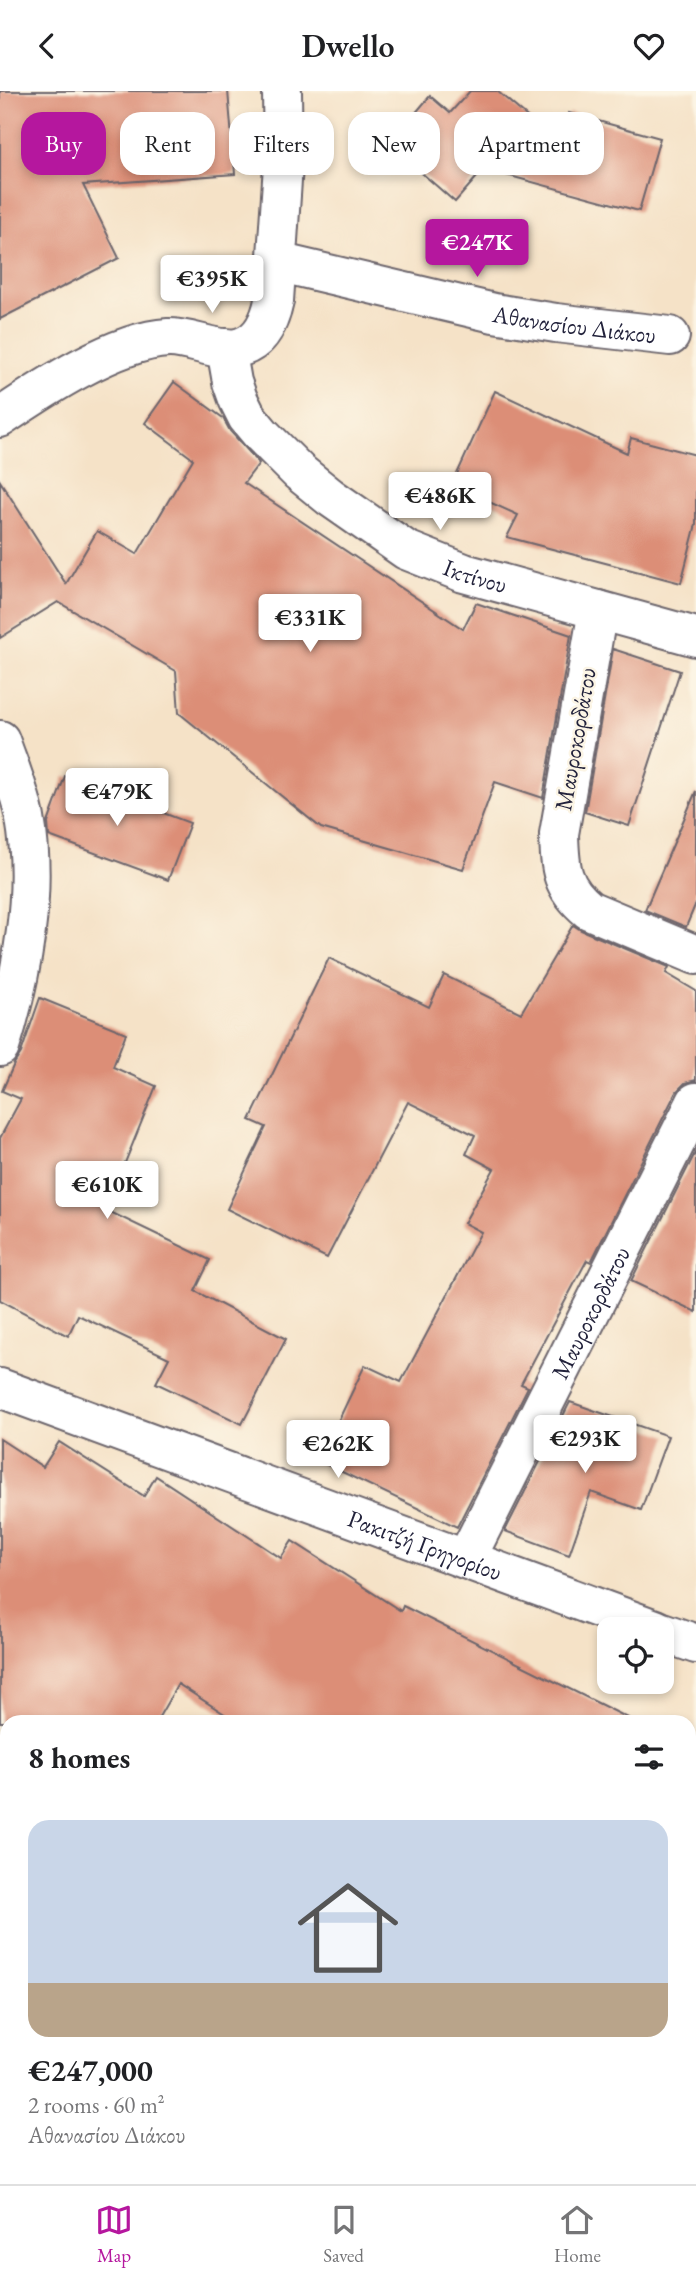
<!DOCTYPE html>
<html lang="en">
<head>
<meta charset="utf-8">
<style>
	:root { --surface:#fff; --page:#f6f6f6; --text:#202124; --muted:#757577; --line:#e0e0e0; --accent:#b5179e }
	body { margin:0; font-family:"EB Garamond",serif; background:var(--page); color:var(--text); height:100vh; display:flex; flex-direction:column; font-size:26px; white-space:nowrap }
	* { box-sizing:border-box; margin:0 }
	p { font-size:23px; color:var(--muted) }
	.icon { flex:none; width:38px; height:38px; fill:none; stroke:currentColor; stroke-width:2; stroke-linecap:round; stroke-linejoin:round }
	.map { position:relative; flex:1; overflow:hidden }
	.drawer { position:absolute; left:0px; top:1624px; width:696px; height:469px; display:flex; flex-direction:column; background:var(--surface); border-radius:21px 21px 0 0; box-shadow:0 4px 10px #0003 }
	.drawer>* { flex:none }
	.guide { position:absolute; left:21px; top:21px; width:654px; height:63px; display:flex; gap:14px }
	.controls { position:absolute; left:597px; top:1526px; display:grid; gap:14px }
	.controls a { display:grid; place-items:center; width:77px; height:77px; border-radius:14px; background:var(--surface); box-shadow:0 4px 10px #0003; font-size:35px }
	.price { position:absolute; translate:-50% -60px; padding:0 16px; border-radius:7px; background:#fff; color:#222; font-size:23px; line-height:46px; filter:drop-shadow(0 2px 4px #0008) }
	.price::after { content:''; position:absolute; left:50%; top:42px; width:21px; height:16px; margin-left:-10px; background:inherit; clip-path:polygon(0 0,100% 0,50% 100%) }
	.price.on { background:var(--accent); color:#fff }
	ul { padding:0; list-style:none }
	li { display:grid; align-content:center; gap:14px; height:371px; padding:0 28px }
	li+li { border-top:2px solid var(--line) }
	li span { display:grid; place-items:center; height:217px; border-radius:21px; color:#555 }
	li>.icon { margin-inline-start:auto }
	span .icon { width:126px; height:126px; fill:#fffc; stroke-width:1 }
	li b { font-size:30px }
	h2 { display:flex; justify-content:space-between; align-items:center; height:84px; padding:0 28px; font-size:30px }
	.chip { padding:0 24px; border-radius:21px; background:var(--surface); box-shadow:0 4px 10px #0003; font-size:24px; line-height:63px }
	.chip.on { background:var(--accent); color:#fff }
	header { display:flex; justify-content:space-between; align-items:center; height:91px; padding:0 28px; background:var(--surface); font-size:32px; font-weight:600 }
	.tab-bar { display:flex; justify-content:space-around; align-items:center; height:98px; border-top:2px solid var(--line); background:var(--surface); font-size:19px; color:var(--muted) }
	.tab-bar a { display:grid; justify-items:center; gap:4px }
	.tab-bar .on { color:var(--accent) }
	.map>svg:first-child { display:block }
	.building { fill:#dc8e77 }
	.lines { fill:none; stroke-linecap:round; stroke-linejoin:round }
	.minor-casing { stroke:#6c656c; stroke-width:42 }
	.tertiary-casing { stroke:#6c656c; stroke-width:42 }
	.minor { stroke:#fff; stroke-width:38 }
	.tertiary { stroke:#fff; stroke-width:38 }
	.labels { text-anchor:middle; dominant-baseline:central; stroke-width:5; stroke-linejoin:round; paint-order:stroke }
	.street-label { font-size:24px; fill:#22223b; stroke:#fcf5e5 }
</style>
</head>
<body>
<header><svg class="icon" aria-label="back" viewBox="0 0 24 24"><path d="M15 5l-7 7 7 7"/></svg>Dwello<svg class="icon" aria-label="heart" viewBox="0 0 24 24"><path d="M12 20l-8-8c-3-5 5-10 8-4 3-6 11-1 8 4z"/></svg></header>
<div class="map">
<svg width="696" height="2093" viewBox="0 0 696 2093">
	<rect width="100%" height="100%" fill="#fcf5e5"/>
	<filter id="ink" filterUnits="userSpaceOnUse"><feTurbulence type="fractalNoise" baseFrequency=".0143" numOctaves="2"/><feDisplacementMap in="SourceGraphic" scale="14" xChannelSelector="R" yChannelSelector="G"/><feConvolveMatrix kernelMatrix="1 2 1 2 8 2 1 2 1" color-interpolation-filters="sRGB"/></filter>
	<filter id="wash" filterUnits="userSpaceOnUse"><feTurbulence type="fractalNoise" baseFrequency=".00686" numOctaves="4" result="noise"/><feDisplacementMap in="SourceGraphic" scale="28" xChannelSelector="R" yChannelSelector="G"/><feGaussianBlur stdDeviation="1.57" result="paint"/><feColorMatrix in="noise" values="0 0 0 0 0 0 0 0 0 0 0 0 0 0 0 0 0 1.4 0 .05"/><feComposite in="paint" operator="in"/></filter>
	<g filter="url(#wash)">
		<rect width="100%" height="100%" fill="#f5e2c7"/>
		<g id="blocks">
			<g class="building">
				<path d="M 0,0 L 228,0 L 235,83 L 83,94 L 119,167 L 0,228 Z"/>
				<path d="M 470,0 L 497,0 L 560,54 L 569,22 L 660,47 L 639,120 L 484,78 L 455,111 L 416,77 L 429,62 L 402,38 L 430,5 L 450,22 Z"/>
				<path d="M 174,291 L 223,327 L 230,340 L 259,372 L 244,392 L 463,538 L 476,512 L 571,544 L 543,707 L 495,691 L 463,778 L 321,737 L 179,622 L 176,580 L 58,511 L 0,547 L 0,390 L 66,493 L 97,440 L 137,463 L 193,368 L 145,332 Z"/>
				<path d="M 495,300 L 627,362 L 631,347 L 696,364 L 696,433 L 681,492 L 507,446 L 518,424 L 452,394 Z"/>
				<path d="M 613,558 L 680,580 L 629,735 L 585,721 Z"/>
				<path d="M 65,685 L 190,732 L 168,789 L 49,745 L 48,732 Z"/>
				<path d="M 696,700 L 696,812 L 686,836 L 645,819 Z"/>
				<path d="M 573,834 L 581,839 L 669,876 L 666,882 L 696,900 L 696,989 L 685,992 L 676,1001 L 591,1171 L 587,1169 L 521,1293 L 528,1296 L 457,1436 L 319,1370 L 365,1274 L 401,1291 L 481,1141 L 464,1132 L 494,1078 L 466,1063 L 475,1044 L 408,1011 L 327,1167 L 227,1118 L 266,1036 L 250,1029 L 329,867 L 429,916 L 444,884 L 521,922 Z"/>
				<path d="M 40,907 L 126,942 L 113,976 L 156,995 L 106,1119 L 210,1169 L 195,1200 L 286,1248 L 242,1333 L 156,1292 L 169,1267 L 78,1224 L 68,1245 L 0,1209 L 0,1047 L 21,1008 L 2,1000 L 14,973 L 21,962 Z"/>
				<path d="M 696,1060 L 696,1221 L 631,1190 Z"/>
				<path d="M 570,1311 L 668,1345 L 641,1419 L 591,1401 L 569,1464 L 505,1440 Z"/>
				<path d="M 0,1348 L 43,1376 L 59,1351 L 144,1405 L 156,1385 L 281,1467 L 292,1450 L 401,1520 L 403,1515 L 636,1631 L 237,1631 L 178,1593 L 156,1631 L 0,1631 Z"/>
			</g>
		</g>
	</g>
	<g filter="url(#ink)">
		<use href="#blocks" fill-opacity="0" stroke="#6c656c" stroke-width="2"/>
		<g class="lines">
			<defs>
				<g id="minor">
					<path id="s1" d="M 277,171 L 494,222 L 556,232 L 670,245"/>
					<path id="s2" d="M 226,257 L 232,291 L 238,308 L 247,326 L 262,344 L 299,381 L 330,406 L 406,459 L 464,482 L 696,546"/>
					<path d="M 0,327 C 44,297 115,250 168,247 C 190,246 221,263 241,256 C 261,250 270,229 274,210 L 283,74 L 282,0"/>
					<path d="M 598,519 L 559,743 C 560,778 561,796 589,819 L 696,864"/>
					<path d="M 0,649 C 9,675 20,700 25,727 C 38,800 22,886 0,956"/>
					<path id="s3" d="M 466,1468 L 696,1011"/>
					<path d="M 0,1933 L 7,1937"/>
					<path d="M 690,1997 L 696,1988"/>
					<path d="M 690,2085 L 696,2090"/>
					<path d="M 330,2086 L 346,2093"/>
					<path d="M 42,2093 L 43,2086"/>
					<path d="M 612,2093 L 618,2086"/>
				</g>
				<g id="tertiary">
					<path id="s4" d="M 0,1297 L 655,1538"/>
					<path d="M 662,1541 L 696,1553"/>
				</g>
			</defs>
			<use href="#minor" class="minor-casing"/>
			<use href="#tertiary" class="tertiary-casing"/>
			<use href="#minor" class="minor"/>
			<use href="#tertiary" class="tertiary"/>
		</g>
	</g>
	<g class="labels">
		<g class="street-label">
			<text stroke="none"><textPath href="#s1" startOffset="304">Αθανασίου Διάκου</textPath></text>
			<text stroke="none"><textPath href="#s2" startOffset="355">Ικτίνου</textPath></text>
			<text transform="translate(575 648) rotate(-80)">Μαυροκορδάτου</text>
			<text stroke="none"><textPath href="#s3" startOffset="276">Μαυροκορδάτου</textPath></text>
			<text stroke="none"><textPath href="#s4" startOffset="453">Ρακιτζή Γρηγορίου</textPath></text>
		</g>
	</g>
</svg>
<div class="controls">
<a><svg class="icon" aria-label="locate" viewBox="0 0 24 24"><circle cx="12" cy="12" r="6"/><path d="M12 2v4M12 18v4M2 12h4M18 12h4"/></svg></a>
</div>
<b class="price on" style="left:477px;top:188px">€247K</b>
<b class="price" style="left:212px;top:224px">€395K</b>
<b class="price" style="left:440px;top:441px">€486K</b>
<b class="price" style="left:310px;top:563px">€331K</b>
<b class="price" style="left:117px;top:737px">€479K</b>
<b class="price" style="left:107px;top:1130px">€610K</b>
<b class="price" style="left:585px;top:1384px">€293K</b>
<b class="price" style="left:338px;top:1389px">€262K</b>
<div class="guide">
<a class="chip on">Buy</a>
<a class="chip">Rent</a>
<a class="chip">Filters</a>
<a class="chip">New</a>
<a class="chip">Apartment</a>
</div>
<section class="drawer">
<h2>8 homes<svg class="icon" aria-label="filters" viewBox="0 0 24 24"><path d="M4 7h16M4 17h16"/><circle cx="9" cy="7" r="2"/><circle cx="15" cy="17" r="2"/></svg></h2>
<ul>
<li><span style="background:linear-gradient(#c9d6e8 75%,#b9a48a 0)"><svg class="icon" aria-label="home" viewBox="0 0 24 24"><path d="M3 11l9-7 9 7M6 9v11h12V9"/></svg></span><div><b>€247,000</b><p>2 rooms · 60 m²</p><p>Αθανασίου Διάκου</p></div></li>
</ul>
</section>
</div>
<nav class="tab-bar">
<a class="on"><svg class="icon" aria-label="map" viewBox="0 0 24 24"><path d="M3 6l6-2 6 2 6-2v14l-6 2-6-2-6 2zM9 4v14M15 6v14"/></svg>Map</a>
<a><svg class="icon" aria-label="saved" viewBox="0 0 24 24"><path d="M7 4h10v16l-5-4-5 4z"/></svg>Saved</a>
<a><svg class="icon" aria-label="home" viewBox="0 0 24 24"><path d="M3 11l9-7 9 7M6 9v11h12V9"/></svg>Home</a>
</nav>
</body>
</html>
